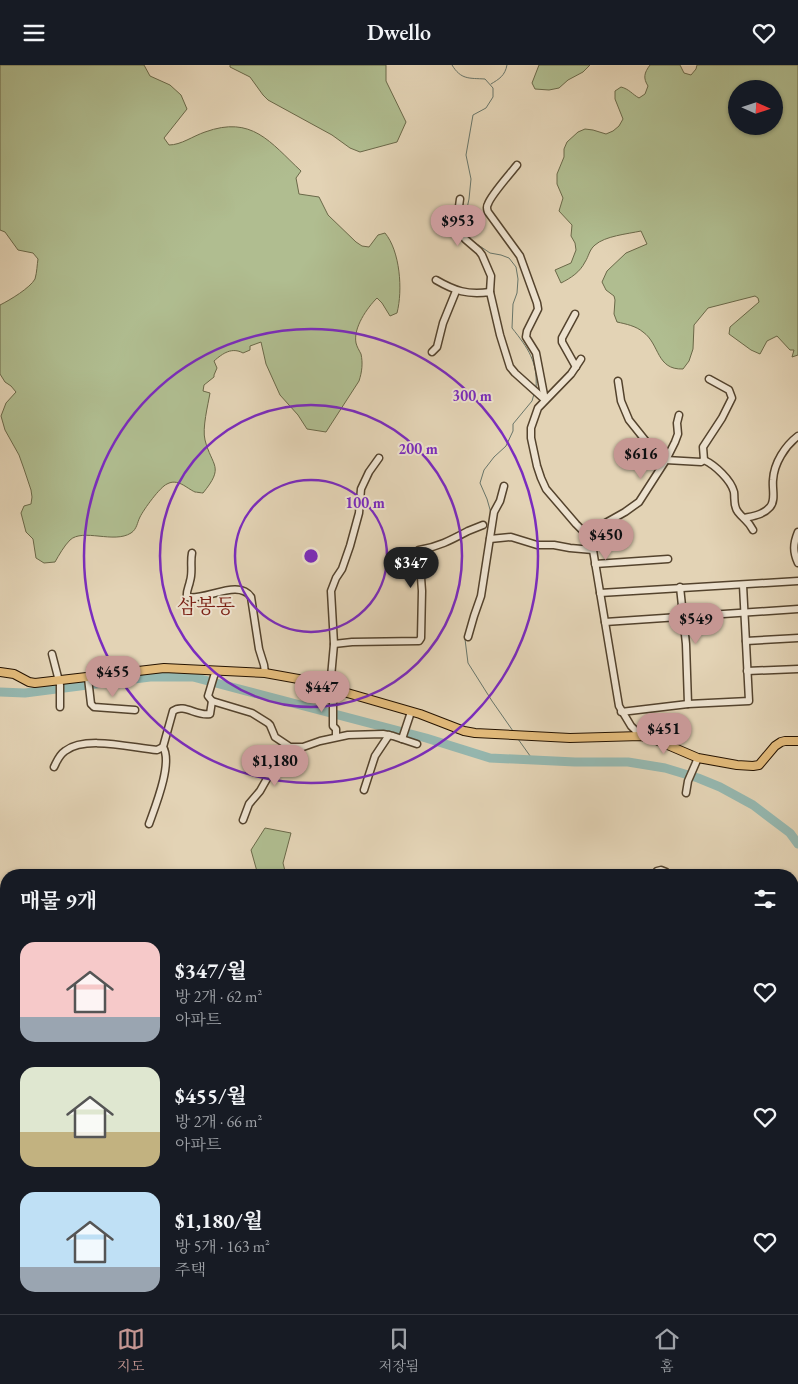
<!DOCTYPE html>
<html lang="ko">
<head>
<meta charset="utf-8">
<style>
	:root { --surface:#171b24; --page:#20242c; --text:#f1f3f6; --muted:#9ea1a6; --line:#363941; --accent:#c59692 }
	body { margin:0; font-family:"EB Garamond","Noto Serif KR",serif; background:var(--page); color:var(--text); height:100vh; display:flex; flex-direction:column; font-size:19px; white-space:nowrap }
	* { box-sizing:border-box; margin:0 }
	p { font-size:16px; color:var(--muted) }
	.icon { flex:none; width:28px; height:28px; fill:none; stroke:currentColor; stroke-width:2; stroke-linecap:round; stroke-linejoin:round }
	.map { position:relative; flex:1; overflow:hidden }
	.drawer { position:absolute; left:0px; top:804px; width:799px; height:446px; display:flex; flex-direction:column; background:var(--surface); border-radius:20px 20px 0 0; box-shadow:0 1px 4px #0004 }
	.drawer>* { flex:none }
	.needle { width:32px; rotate:93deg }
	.fabs { position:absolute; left:728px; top:15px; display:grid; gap:10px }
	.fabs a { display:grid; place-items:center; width:55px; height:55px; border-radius:50%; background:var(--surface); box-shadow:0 1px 4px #0004; font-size:25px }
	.price { position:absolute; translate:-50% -42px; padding:0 11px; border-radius:18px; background:var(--accent); color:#111; font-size:16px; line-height:32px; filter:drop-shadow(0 1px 2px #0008) }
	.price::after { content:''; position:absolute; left:50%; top:30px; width:15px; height:11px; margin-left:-8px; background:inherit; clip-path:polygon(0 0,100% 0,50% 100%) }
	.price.current { background:#222; color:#fff }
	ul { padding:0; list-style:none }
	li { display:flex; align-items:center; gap:15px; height:125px; padding:0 20px }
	li span { display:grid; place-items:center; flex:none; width:140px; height:100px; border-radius:15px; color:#555 }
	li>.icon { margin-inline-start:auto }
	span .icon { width:60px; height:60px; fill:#fffc; stroke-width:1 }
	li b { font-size:21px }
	h2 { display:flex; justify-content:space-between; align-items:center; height:60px; padding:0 20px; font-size:21px }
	header { display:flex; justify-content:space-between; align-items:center; height:65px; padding:0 20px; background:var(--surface); font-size:22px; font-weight:600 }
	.menu { display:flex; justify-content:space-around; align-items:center; height:70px; border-top:1px solid var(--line); background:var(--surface); font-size:14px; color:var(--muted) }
	.menu a { display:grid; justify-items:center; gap:2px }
	.menu .current { color:var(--accent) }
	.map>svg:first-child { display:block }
	.green { fill:#b0bd90; stroke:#6a6848; fill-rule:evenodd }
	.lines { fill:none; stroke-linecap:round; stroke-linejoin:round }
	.stream { stroke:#687569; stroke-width:1 }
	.river { stroke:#95b7af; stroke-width:9 }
	.minor-casing { stroke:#54432d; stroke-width:9 }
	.major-casing { stroke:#251300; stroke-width:10 }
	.minor { stroke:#ede2cf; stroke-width:6 }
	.major { stroke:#e2ba7a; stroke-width:8 }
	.ring { fill:none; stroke:#7b2cbf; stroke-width:2.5 }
	.labels { text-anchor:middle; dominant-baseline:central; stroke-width:4; stroke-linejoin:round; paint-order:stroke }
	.quarter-label { font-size:20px; fill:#7a1f14; stroke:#ede2cf }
	.centre { fill:#7b2cbf; stroke:#ede2cf; stroke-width:2.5 }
	.ring-label { font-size:15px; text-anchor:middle; font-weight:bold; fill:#7b2cbf; stroke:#ede2cf; stroke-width:4; stroke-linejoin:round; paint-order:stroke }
</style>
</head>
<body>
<header><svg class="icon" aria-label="menu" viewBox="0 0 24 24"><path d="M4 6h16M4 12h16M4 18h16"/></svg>Dwello<svg class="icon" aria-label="heart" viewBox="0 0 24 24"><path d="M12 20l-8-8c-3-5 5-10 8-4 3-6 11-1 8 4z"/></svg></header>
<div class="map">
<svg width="798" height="1249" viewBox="0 0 798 1249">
	<rect width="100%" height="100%" fill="#e3d3b5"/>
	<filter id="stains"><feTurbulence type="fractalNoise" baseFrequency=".004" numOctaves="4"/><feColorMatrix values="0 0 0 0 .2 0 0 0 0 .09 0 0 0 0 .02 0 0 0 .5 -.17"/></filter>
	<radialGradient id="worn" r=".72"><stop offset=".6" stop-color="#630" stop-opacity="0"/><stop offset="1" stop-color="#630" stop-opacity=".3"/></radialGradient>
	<g class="green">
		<path d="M 0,0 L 144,0 L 150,11 L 170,20 L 181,30 L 187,44 L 164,73 L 169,80 C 181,80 193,71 205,67 C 252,50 270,77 301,106 L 296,113 L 299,129 L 319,132 L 328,150 L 356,177 L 362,181 L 369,182 L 378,170 L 385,168 C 400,186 403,225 397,248 L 390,251 L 382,238 L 377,233 C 367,243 353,263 356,278 C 357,282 359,285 361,289 C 363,298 362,307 359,316 L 326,367 L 307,364 L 298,350 L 280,330 L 266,299 L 261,277 L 250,281 L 250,285 L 243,288 C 232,282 223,288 214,296 L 217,303 L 214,310 L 214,312 L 204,320 L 203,326 L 210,328 C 208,340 202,363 205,375 C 212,402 225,401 203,428 C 202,428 196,427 195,427 C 186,423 178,413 167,419 C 160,422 144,444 140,452 C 137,458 137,464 131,468 C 114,479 83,463 70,475 C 64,481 59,490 55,497 L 44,498 L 36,493 L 33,474 L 26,467 L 21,448 L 24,441 L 31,439 L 32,432 L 31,425 L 24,404 L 19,390 L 5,365 L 1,351 L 6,338 L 16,327 L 11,321 L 5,317 L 0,309 L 0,240 C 10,235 30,223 35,214 C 37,207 37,200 38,194 L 33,188 L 18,185 L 5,167 L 0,165 Z"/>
		<path d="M 230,0 L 386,0 L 386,16 L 406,57 L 397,77 L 360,87 L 350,83 L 332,70 L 268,35 L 263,30 L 250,12 L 230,2 Z"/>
		<path d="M 539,0 L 590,0 L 583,7 L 568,15 L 559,23 L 549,25 L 535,24 L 532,18 Z"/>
		<path d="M 650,0 L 680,0 L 684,8 L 691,10 L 696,4 L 697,0 L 798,0 L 798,290 L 792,292 L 794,285 L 790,285 L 777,271 L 767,276 L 760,289 L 751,285 L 729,269 L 730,262 L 759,237 L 758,233 L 755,231 L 708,243 L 694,260 L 693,284 L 689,296 L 683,304 C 656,305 660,279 643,267 C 636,261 626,259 617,257 L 614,249 L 615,235 L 614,231 L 606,225 L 602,217 L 607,206 L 626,188 L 647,179 L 641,166 C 627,169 605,171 595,180 C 589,185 589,191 585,197 C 580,207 571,213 561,218 L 555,205 L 571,198 L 576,185 L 575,178 L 571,171 L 572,160 L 559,146 L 563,133 L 557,119 L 557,109 L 564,92 L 564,84 L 567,77 L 578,67 L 585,64 L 593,65 L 606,69 L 613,66 L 619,61 L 623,54 L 615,34 L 615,26 L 621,22 C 629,24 632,29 639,33 L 645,29 L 648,21 C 643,13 644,8 650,0 ZM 736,24 L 774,24 L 774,61 L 736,61 Z"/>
		<path d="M 265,763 L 291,768 L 283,798 L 286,810 L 258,810 L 251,785 Z"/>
		<path d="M 6,955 L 6,1056 L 0,1055 L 0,961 Z"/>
		<path d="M 0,1183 L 6,1184 L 6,1244 L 97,1244 L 100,1249 L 0,1249 Z"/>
	</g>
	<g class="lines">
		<g class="stream">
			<path d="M 452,0 C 461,15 469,13 485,14 L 493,23 L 493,32 L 486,43 L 473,50 L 466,90 L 471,114 L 469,134 L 466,148 L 465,163 L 471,175 L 490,188 L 501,190 L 509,193 L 516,202 L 518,214 L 517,228 L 513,239 L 512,263 C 528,283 538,297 536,323"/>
			<path d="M 491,19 C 499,14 505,11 507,0"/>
			<path d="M 491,448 L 487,434 L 480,418 L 484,405 L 494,392 L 506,381 L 513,366 L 513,359 L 532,336 L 534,329"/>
			<path d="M 469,558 L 479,526"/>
			<path d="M 465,574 L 468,598 L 492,636 L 513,666"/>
			<path d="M 518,674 L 533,695"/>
		</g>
		<path class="river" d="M 0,627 L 25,628 L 150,612 L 193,612 L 426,673 L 490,693 L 575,697 L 628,697 L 665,703 L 698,713 L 720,722 L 753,740 L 790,768 L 798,779"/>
		<defs>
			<g id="minor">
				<path d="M 517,100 C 510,109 491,130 488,139 C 486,142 487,144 488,147 L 520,191 L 537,238 L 538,244 L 527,266 L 526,272 L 536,288 L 545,335"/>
				<path d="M 460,134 L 458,149 L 459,162 L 465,174 L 479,186 L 482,190 L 491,211 L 490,227"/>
				<path d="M 436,215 C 455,226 467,230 490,227 L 500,270 L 510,302 L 515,308 L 544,334"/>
				<path d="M 575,249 L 562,273 L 562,277 L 576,302"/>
				<path d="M 432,287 L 437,282 L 443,258 L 456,226"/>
				<path d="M 581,294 L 571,309 L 538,343 L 531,363 L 531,373 L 537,401 L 541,413 L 546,424 L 576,459 L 586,469 L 590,475 L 593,485 L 619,641 L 631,661 L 641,671"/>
				<path d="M 618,316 L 621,336 L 629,355 L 649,380 L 666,395 L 701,397 L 704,395 L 703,382 L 722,353 L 732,333 L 729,325 L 709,314"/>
				<path d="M 704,395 C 715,400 731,415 734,427 C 735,434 733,441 738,447 C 744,455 748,455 753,465"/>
				<path d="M 744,453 C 753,451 763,450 770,442 C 776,435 772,424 773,415 C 774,398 785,381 798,371"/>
				<path d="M 798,467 C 793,479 793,487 798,498"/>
				<path d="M 586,469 L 625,447 L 639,437 L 666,395 L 675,377 L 678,369 L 677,358 L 679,350"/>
				<path d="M 490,474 L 511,472 L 537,480 L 554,480 L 570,483 L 593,485"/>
				<path d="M 192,488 C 190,498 193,507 190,516 C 189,522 186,526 187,532 C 205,536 239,513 251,532 L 259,584 L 264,600 L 265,608"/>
				<path d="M 595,499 L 668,494"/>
				<path d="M 680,522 L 686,579 L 688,639"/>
				<path d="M 600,528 L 798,516"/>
				<path d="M 605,557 L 798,544"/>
				<path d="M 468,572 L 474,551 L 481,531 L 494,447 L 500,436 L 504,421"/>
				<path d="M 746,576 L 798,573"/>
				<path d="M 334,579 L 352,577 L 419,576 L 421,573 L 422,526 L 419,485 C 438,482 451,475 468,466 C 473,464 478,462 483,460"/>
				<path d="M 52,589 L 60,620 L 60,642"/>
				<path d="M 217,606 L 214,611 L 208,631 L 212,636 L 252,648 L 268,658 L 270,660 L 275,672 L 290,682 L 303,682 L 320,676 L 348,670 L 383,669 L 393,671 L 417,679"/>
				<path d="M 747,606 L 798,604"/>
				<path d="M 88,613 L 91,639 L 94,642 L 135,645"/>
				<path d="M 330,623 L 334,579 L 331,526 L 336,513 L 342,504 L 350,481 L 359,448 L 361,424 L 369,407 L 379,393"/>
				<path d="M 333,624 L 333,661 L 336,664 L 336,672"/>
				<path d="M 621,647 L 688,639 L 749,636 L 743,520"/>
				<path d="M 402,674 L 411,647"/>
				<path d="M 54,702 C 57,696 59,690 65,686 C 86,670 132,683 157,685 L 163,682"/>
				<path d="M 364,725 L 375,691 L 389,670"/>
				<path d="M 686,728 L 688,716 L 698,693"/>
				<path d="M 243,755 L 249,739 L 260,726 L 286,680"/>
				<path d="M 149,759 C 155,742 173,698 163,682 L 173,646 C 184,638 197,652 210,649 L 212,636"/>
				<path d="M 654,810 L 657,806 L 661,805 L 666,807 L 668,810"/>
				<path d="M 792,868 L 798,867"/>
				<path d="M 792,1205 L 798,1206"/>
				<path d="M 792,1233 L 798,1230"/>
				<path d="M 532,1244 L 538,1249"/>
				<path d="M 575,1249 L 576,1244"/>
				<path d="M 711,1249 L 712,1244"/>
				<path d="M 759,1249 L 774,1244"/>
			</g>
			<path id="major" d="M 0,607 L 14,609 L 29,617 L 35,618 L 164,603 L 265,608 L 304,615 L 330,623 L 420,649 L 464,666 L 475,668 L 570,673 L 641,671 L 656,675 L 698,693 L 737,700 L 753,701 L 759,700 L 775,681 L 781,677 L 785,676 L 798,676"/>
		</defs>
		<use href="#minor" class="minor-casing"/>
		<use href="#major" class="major-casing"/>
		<use href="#minor" class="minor"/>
		<use href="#major" class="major"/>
	</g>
	<g class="ring">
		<circle cx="311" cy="491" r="76"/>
		<circle cx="311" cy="491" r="151"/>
		<circle cx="311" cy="491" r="227"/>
	</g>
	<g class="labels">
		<g class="quarter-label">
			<text x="206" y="541">삼봉동</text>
		</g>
	</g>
	<circle cx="311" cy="491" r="8" class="centre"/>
	<g class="ring-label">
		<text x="472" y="336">300 m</text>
		<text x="418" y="389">200 m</text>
		<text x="365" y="443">100 m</text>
	</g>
	<rect width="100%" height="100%" filter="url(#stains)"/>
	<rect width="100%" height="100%" fill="url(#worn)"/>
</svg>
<div class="fabs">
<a><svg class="needle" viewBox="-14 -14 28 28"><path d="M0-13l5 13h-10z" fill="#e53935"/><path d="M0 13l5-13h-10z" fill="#9ea1a6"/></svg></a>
</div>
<b class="price" style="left:458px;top:182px">$953</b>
<b class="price" style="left:641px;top:415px">$616</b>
<b class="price" style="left:606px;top:496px">$450</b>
<b class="price current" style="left:411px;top:524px">$347</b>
<b class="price" style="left:696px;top:580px">$549</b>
<b class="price" style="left:113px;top:633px">$455</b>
<b class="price" style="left:322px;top:648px">$447</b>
<b class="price" style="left:664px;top:690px">$451</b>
<b class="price" style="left:275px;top:722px">$1,180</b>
<section class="drawer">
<h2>매물 9개<svg class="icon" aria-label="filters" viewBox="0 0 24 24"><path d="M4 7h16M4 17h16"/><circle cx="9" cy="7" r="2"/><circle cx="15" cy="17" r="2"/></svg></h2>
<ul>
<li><span style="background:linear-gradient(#f6c9c9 75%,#9aa5b1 0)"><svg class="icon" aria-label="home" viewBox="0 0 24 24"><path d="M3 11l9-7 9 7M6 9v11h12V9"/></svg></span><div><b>$347/월</b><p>방 2개 · 62 m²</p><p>아파트</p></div><svg class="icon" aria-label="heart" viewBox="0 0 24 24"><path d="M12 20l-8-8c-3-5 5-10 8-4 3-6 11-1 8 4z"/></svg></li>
<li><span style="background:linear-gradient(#dfe7d0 65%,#c2b280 0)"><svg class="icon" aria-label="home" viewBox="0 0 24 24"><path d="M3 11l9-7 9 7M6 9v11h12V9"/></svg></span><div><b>$455/월</b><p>방 2개 · 66 m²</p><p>아파트</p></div><svg class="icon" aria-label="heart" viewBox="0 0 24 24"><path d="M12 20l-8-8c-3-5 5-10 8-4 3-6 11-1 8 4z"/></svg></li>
<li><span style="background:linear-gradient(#bfe0f5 75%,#9aa5b1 0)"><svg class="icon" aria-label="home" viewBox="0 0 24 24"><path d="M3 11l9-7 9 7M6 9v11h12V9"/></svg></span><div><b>$1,180/월</b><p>방 5개 · 163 m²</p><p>주택</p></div><svg class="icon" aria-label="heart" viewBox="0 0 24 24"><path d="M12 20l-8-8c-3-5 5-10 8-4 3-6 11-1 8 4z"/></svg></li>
</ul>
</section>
</div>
<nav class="menu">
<a class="current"><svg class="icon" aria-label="map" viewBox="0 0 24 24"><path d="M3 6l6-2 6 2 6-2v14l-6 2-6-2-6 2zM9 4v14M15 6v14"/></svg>지도</a>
<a><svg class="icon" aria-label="saved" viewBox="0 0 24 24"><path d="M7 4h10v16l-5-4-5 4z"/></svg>저장됨</a>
<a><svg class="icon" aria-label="home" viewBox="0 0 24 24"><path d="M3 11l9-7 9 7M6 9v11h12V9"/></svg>홈</a>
</nav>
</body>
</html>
